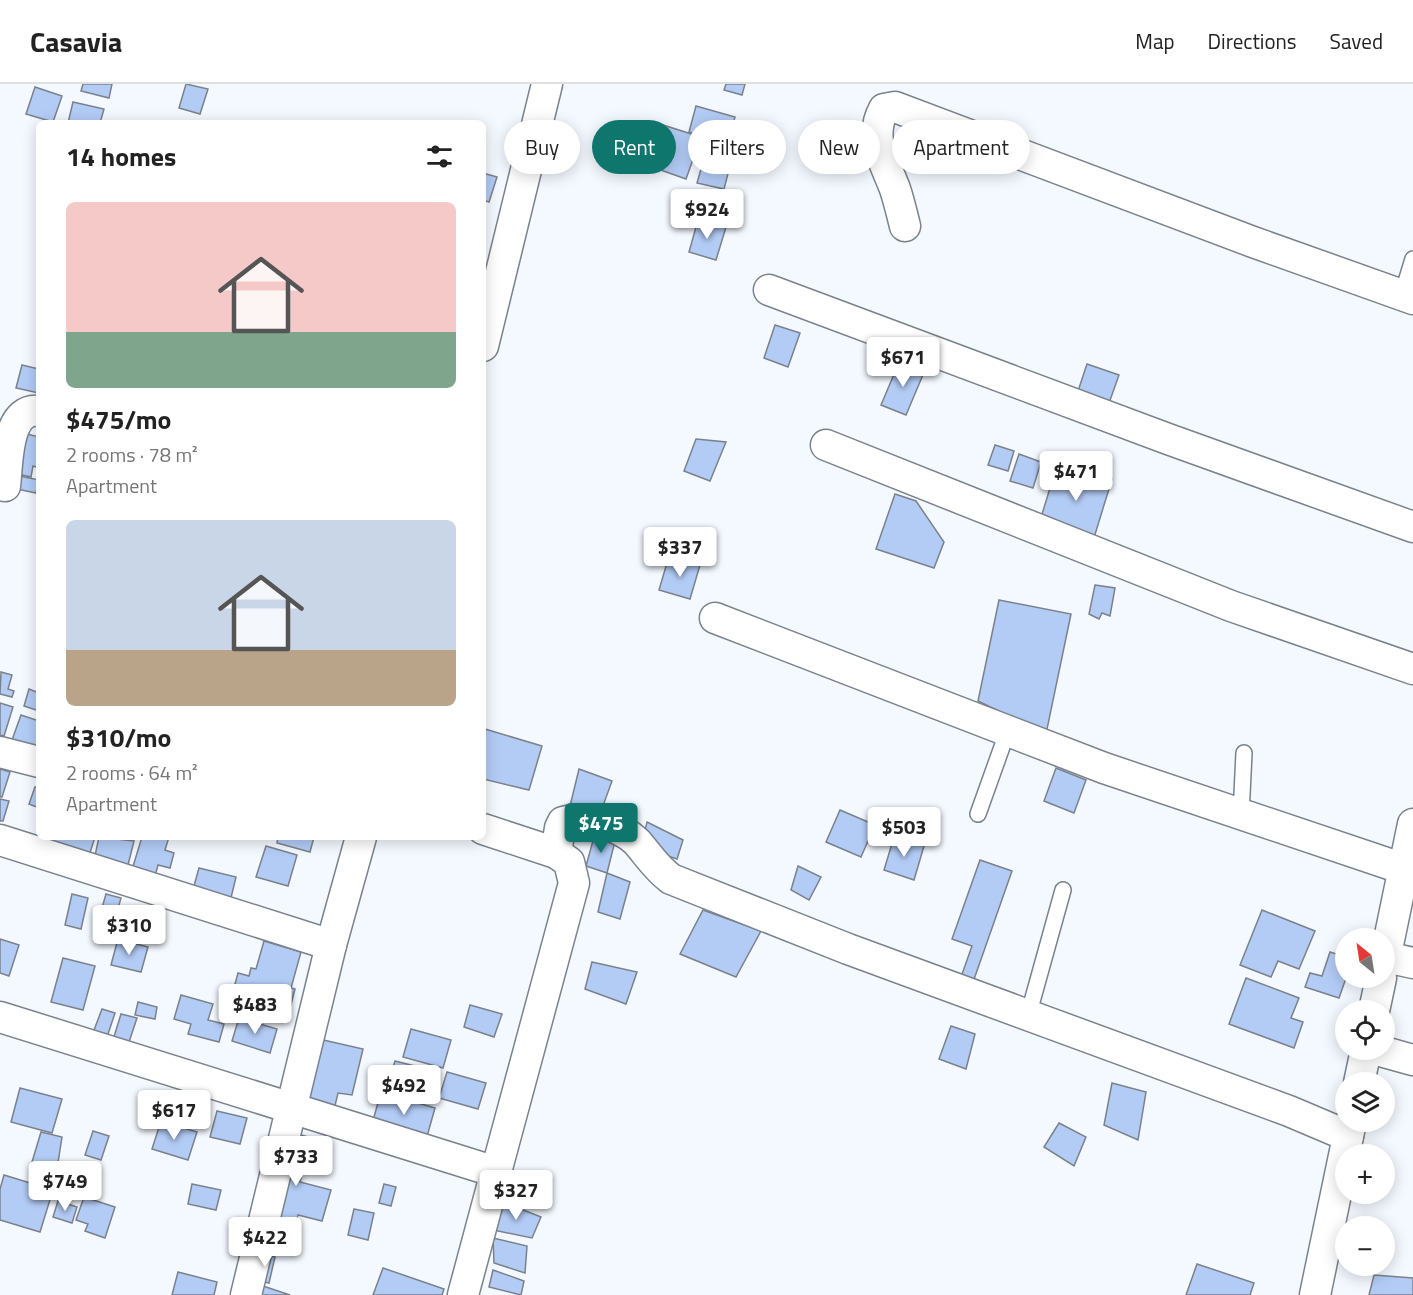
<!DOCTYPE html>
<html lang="en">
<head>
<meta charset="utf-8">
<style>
	:root { --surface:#fff; --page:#f6f6f6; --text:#222; --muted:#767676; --line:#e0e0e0; --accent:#0f766e }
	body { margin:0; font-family:"Titillium Web",sans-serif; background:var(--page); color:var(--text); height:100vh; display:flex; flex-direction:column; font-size:22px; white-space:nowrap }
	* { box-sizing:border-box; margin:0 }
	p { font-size:20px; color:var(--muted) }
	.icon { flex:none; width:33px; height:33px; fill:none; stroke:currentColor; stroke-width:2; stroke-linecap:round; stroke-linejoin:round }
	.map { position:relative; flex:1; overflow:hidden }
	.panel { position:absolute; left:36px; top:36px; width:450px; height:720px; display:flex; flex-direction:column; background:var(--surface); border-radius:9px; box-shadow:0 3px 15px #0003 }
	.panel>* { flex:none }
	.banner { position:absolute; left:504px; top:36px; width:570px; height:54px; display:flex; gap:12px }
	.needle { width:39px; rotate:330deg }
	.tools { position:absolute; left:1335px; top:844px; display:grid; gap:12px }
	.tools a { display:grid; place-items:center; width:60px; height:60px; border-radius:50%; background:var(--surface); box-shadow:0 3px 15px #0003; font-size:30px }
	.price { position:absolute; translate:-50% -51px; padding:0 14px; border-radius:6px; background:#fff; color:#222; font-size:20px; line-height:39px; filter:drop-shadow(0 2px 3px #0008) }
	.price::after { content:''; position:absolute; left:50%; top:36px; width:18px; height:14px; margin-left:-9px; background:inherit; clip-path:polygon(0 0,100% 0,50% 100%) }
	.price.current { background:var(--accent); color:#fff }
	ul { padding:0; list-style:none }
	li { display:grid; align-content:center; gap:12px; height:318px; padding:0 30px }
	li span { display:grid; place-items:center; height:186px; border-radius:9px; color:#555 }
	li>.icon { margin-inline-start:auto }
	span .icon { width:108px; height:108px; fill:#fffc; stroke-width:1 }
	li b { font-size:26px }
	h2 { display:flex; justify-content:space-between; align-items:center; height:72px; padding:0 30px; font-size:26px }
	.tag { padding:0 21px; border-radius:27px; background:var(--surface); box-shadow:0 3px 15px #0003; font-size:21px; line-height:54px }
	.tag.current { background:var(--accent); color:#fff }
	header { display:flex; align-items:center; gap:36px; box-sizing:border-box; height:84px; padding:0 30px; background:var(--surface); border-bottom:2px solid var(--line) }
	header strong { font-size:28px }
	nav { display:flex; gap:33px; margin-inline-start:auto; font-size:21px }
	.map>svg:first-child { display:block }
	.building { fill:#b3ccf6; stroke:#7b818a; stroke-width:1.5 }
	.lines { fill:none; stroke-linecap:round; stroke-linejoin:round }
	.service-casing { stroke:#7a838b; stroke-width:18 }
	.minor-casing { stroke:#7a838b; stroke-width:33 }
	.service { stroke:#fff; stroke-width:15 }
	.minor { stroke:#fff; stroke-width:30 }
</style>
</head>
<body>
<header>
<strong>Casavia</strong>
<nav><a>Map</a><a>Directions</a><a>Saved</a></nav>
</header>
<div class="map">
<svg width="1413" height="1211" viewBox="0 0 1413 1211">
	<rect width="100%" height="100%" fill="#f3f9ff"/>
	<g class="building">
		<path d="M 83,0 L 112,0 L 109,14 L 81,7 Z"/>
		<path d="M 186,0 L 208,5 L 200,30 L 179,24 Z"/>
		<path d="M 726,0 L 745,0 L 742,11 L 724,6 Z"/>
		<path d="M 35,3 L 62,12 L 53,38 L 26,30 Z"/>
		<path d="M 73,18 L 104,25 L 100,39 L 68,39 Z"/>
		<path d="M 696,22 L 735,33 L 728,59 L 689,48 Z"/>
		<path d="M 660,40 L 701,53 L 686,95 L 655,84 L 664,58 L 655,55 Z"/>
		<path d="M 705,71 L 731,78 L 724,105 L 697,99 Z"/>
		<path d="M 483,89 L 497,93 L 489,118 L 483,116 Z"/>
		<path d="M 698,136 L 726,143 L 716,176 L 689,168 Z"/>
		<path d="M 775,241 L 800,249 L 788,283 L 764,274 Z"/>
		<path d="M 900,276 L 925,286 L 906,331 L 881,321 Z"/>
		<path d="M 1087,280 L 1119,291 L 1108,322 L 1078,307 Z"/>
		<path d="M 22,281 L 39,285 L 39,309 L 16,304 Z"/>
		<path d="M 27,350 L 39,353 L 39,384 L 33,382 L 31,393 L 18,390 Z"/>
		<path d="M 696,355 L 726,358 L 710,397 L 684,387 Z"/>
		<path d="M 995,361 L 1014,367 L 1008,387 L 988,381 Z"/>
		<path d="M 1019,370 L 1041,378 L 1033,404 L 1010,397 Z"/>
		<path d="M 1058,378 L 1112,395 L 1093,457 L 1039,440 Z"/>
		<path d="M 20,392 L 39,396 L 36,409 L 17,405 Z"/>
		<path d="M 895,410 L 916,417 L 944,458 L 934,484 L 876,465 Z"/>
		<path d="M 669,472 L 700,481 L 690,515 L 659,506 Z"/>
		<path d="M 1095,501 L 1115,504 L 1110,532 L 1102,529 L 1099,535 L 1089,530 Z"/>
		<path d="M 999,516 L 1071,530 L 1046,650 L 978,617 Z"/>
		<path d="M 1,588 L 12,591 L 8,605 L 14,607 L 12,613 L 0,610 Z"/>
		<path d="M 29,605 L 39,609 L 39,627 L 24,622 Z"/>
		<path d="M 0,619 L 13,623 L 4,652 L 0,651 Z"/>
		<path d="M 21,631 L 39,637 L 39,665 L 12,656 Z"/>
		<path d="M 485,645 L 542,662 L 529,706 L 483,695 L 483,651 Z"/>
		<path d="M 1056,684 L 1086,696 L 1074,729 L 1044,717 Z"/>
		<path d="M 0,685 L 10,688 L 2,713 L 0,713 Z"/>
		<path d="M 579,685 L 612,697 L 600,730 L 570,722 Z"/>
		<path d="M 35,703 L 39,704 L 39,724 L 29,720 Z"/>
		<path d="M 0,715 L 9,717 L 3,737 L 0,737 Z"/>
		<path d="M 840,726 L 875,741 L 861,773 L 826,758 Z"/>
		<path d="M 647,738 L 683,756 L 677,775 L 641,763 Z"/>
		<path d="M 39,746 L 39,753 L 95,753 L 87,778 L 34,762 Z"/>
		<path d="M 99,753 L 134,757 L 126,789 L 93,781 Z"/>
		<path d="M 142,753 L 169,753 L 165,766 L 174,769 L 170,784 L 158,781 L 154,796 L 131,789 Z"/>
		<path d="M 278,753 L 314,753 L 310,768 L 277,759 Z"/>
		<path d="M 594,753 L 615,757 L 607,789 L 586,782 Z"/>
		<path d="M 894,753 L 924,762 L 914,796 L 884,786 Z"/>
		<path d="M 266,762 L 297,771 L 288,802 L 256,793 Z"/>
		<path d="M 980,776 L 1012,787 L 972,901 L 961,893 L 972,862 L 952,855 Z"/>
		<path d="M 798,782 L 821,793 L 809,816 L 791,806 Z"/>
		<path d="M 199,784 L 236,793 L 230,818 L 192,809 Z"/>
		<path d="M 607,789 L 630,798 L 620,835 L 598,828 Z"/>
		<path d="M 72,810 L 88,814 L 81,845 L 65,841 Z"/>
		<path d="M 106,810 L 121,814 L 115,835 L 100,831 Z"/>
		<path d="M 703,826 L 761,847 L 736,893 L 680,870 Z"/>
		<path d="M 1262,826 L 1315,847 L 1299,885 L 1278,877 L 1271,893 L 1240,881 Z"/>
		<path d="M 0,855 L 19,861 L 9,892 L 0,889 Z"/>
		<path d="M 118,855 L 148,863 L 141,888 L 111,881 Z"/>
		<path d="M 264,857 L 301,868 L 291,904 L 295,905 L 289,928 L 270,922 L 273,912 L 269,911 L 264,925 L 254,923 L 252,929 L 229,922 L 238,889 L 249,892 L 251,884 L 256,885 Z"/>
		<path d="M 1330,868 L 1346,873 L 1346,894 L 1339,914 L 1305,903 L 1310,889 L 1322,892 Z"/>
		<path d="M 63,874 L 95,882 L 83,926 L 51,918 Z"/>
		<path d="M 592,878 L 637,888 L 626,920 L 585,905 Z"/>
		<path d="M 1246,894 L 1299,914 L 1291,934 L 1303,938 L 1294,964 L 1229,940 Z"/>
		<path d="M 181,911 L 213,920 L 208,936 L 224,940 L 219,958 L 188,950 L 191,940 L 174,935 Z"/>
		<path d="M 138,918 L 157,923 L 155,935 L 135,931 Z"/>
		<path d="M 470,921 L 502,930 L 494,953 L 464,943 Z"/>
		<path d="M 102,925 L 115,929 L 105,959 L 91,954 Z"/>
		<path d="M 121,930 L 137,934 L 128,961 L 113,956 Z"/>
		<path d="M 239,934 L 277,945 L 270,969 L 232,957 Z"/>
		<path d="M 951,942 L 975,950 L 966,985 L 939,975 Z"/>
		<path d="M 411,945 L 451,956 L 443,984 L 403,973 Z"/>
		<path d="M 319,955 L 363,965 L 352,1011 L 338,1009 L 333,1030 L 297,1022 Z"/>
		<path d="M 395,977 L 439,988 L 432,1012 L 388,1001 Z"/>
		<path d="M 447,988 L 486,999 L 478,1025 L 439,1014 Z"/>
		<path d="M 1112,999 L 1146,1008 L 1138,1056 L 1104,1041 Z"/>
		<path d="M 20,1004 L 62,1015 L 52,1049 L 11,1038 Z"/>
		<path d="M 163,1007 L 181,1012 L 173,1029 L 156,1024 Z"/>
		<path d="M 381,1008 L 435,1024 L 426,1056 L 372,1040 Z"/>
		<path d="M 217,1027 L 247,1034 L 240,1060 L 210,1053 Z"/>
		<path d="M 161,1037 L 197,1048 L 188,1076 L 152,1065 Z"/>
		<path d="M 1059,1039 L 1086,1053 L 1074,1082 L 1044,1063 Z"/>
		<path d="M 93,1047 L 109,1052 L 101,1076 L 85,1071 Z"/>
		<path d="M 41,1048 L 62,1053 L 57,1085 L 32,1078 Z"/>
		<path d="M 290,1048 L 312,1054 L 300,1098 L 331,1106 L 322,1137 L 298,1131 L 295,1143 L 266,1135 Z"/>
		<path d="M 4,1091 L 53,1106 L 40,1148 L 0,1136 L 0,1105 Z"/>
		<path d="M 192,1100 L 221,1106 L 216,1126 L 188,1120 Z"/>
		<path d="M 384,1100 L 396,1103 L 391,1122 L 379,1119 Z"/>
		<path d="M 84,1113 L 115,1123 L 105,1154 L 85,1147 L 88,1140 L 76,1136 Z"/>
		<path d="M 58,1117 L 77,1123 L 72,1139 L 53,1133 Z"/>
		<path d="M 503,1118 L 541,1133 L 532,1154 L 493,1146 Z"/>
		<path d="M 354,1125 L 374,1129 L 368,1156 L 348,1151 Z"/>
		<path d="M 1350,1137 L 1382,1143 L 1348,1143 Z"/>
		<path d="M 493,1154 L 527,1162 L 525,1189 L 494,1179 Z"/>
		<path d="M 261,1170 L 275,1173 L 269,1199 L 256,1196 Z"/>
		<path d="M 1197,1180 L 1254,1199 L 1250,1211 L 1186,1211 Z"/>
		<path d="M 383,1184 L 444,1205 L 442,1211 L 373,1211 Z"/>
		<path d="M 493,1186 L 524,1197 L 521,1211 L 489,1203 Z"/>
		<path d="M 178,1188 L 217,1198 L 214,1211 L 172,1211 Z"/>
		<path d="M 1374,1191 L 1413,1194 L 1413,1211 L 1369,1211 Z"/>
		<path d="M 257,1200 L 290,1211 L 252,1211 Z"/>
	</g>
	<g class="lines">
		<defs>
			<g id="service">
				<path d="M 1402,211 L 1413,175"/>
				<path d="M 978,730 L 1008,646"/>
				<path d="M 1241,731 L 1244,669"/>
				<path d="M 1028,932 L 1063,806"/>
			</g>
			<g id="minor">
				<path d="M 905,142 C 902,130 899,117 895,105 C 885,78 868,54 884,25 L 895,23 L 1253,158 L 1413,215"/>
				<path d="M 769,206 L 1168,355 L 1413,443"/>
				<path d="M 483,262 L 547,0"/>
				<path d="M 826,361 L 1231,522 L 1413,585"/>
				<path d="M 5,402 C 8,379 6,323 39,327"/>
				<path d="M 715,534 L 1104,684 L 1404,785"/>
				<path d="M 0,668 L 39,678"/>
				<path d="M 483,745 L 556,769 L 560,744 L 563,738 C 585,731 621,742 637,758 C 649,772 657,785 671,795 L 848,865 L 1289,1027 L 1348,1052"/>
				<path d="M 0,756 L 331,861"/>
				<path d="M 1386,873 L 1413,879"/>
				<path d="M 1384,880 L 1413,740"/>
				<path d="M 1374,927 L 1381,894"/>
				<path d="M 0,933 L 496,1088 L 463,1211"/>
				<path d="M 1377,966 L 1413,976"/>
				<path d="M 1359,999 L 1366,966"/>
				<path d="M 496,1088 L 574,799 L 569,778 L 556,769"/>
				<path d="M 246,1211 L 331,861 L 361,753"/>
				<path d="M 1315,1211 L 1351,1038"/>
			</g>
		</defs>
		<use href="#service" class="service-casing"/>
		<use href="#minor" class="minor-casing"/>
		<use href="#service" class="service"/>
		<use href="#minor" class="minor"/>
	</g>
</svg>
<div class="tools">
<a><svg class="needle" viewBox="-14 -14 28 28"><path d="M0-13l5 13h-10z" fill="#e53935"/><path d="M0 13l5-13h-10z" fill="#767676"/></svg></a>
<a><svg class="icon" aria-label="locate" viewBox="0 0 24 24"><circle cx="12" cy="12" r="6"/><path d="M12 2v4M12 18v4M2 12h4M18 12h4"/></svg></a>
<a><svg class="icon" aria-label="layers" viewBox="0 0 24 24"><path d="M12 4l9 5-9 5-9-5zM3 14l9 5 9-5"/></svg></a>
<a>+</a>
<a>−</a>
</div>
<b class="price" style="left:707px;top:156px">$924</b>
<b class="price" style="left:903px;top:304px">$671</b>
<b class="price" style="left:1076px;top:418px">$471</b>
<b class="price" style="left:680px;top:494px">$337</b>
<b class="price current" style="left:601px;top:770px">$475</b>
<b class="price" style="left:904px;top:774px">$503</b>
<b class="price" style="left:129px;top:872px">$310</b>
<b class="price" style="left:255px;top:951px">$483</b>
<b class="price" style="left:404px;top:1032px">$492</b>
<b class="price" style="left:174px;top:1057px">$617</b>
<b class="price" style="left:296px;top:1103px">$733</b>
<b class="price" style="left:65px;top:1128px">$749</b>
<b class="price" style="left:516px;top:1137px">$327</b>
<b class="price" style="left:265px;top:1184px">$422</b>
<div class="banner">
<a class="tag">Buy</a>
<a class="tag current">Rent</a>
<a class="tag">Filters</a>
<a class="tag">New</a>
<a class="tag">Apartment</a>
</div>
<section class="panel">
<h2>14 homes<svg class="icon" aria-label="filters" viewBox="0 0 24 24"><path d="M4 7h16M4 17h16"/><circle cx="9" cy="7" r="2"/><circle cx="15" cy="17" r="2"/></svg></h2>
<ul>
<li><span style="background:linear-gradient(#f6c9c9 70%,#7fa58c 0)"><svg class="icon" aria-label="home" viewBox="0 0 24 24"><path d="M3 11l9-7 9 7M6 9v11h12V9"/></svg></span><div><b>$475/mo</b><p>2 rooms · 78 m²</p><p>Apartment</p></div></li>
<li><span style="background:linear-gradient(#c9d6e8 70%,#b9a48a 0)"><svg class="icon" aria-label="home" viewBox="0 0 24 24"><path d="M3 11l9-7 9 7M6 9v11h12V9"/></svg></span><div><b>$310/mo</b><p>2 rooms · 64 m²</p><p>Apartment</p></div></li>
</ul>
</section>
</div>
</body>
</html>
